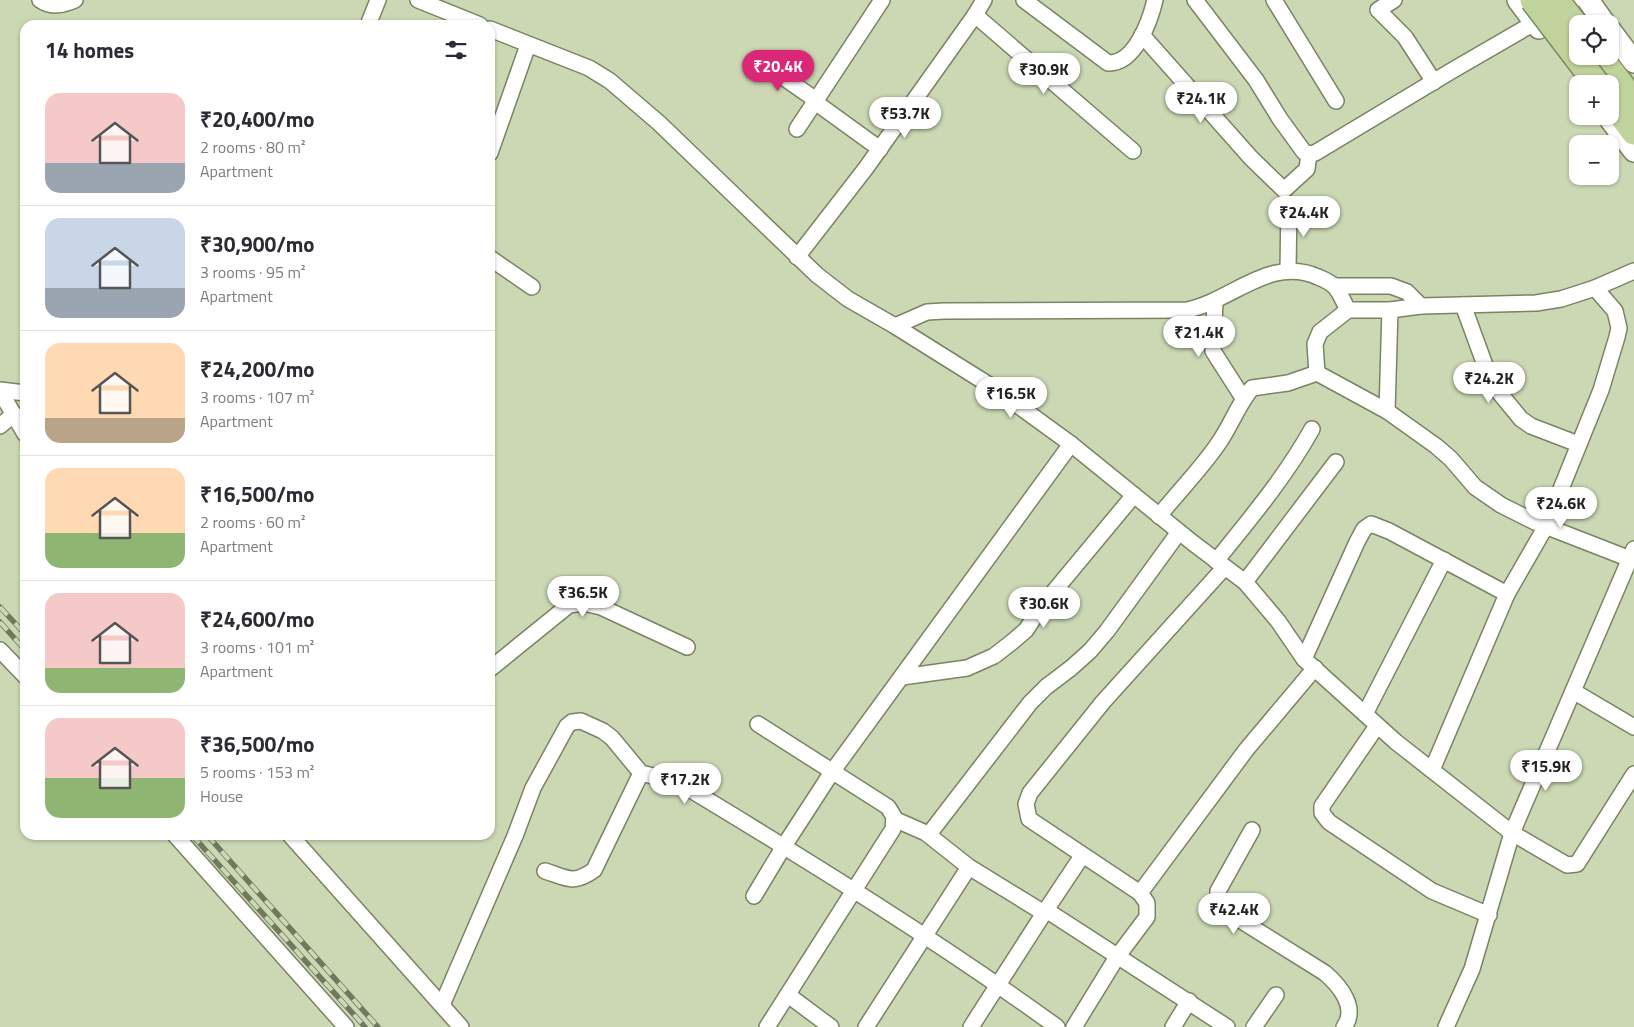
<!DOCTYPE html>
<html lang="en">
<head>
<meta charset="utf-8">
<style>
	:root { --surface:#fff; --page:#f2f2f3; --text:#2b2b33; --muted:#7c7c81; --line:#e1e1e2; --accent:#db2777 }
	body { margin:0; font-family:"Titillium Web",sans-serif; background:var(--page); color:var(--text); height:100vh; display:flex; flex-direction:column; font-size:19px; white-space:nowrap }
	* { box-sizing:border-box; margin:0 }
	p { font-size:16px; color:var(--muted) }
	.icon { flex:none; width:28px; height:28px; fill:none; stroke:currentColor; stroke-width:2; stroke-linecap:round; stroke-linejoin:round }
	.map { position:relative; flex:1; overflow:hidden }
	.details { position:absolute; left:20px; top:20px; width:475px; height:820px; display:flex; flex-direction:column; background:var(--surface); border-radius:15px; box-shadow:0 1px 4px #0004 }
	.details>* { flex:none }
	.tools { position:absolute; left:1569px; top:15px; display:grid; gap:10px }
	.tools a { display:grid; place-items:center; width:50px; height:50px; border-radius:10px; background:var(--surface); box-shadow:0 1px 4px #0004; font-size:25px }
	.price { position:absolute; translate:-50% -42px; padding:0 11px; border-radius:18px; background:#fff; color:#222; font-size:16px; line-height:32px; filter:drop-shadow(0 1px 2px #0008) }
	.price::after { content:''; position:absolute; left:50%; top:30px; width:15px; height:11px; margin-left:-8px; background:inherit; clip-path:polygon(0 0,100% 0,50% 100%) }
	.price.on { background:var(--accent); color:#fff }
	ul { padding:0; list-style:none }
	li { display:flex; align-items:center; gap:15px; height:125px; padding:0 25px }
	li+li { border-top:1px solid var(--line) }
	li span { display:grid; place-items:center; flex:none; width:140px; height:100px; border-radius:15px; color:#555 }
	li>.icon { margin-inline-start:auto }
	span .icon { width:60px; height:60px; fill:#fffc; stroke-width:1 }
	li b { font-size:21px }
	h2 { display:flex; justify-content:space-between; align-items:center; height:60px; padding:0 25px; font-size:21px }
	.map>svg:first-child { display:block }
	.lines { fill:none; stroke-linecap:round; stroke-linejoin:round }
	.minor-casing { stroke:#798462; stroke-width:18 }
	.secondary-casing { stroke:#798462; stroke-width:24 }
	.trunk-casing { stroke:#7b8c5a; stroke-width:28 }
	.minor { stroke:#fff; stroke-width:15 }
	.secondary { stroke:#fff; stroke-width:21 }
	.trunk { stroke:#c0d39c; stroke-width:25 }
	.rail-casing { stroke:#707960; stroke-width:5.5 }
	.rail { stroke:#cbd8b3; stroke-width:4; stroke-dasharray:11; stroke-linecap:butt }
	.trunk-bridge-casing { stroke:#7b8c5a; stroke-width:28; stroke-linecap:butt }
	.trunk-bridge { stroke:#c0d39c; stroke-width:25 }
</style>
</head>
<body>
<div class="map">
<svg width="1634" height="1027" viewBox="0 0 1634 1027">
	<rect width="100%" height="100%" fill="#cbd8b3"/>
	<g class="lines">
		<defs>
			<g id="minor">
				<path d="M 40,0 C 51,8 63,5 75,0"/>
				<path d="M 418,0 L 480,25"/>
				<path d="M 1024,0 L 1108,63 C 1135,64 1150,21 1155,0"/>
				<path d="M 1195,0 L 1256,80 L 1280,119 L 1304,152 L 1309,154 L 1315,153 L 1453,70 L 1574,0"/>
				<path d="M 1274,0 L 1336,101"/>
				<path d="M 1394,0 L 1378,10 L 1405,37 L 1434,82"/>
				<path d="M 975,15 L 1133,151"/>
				<path d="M 368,25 L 378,0"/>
				<path d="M 490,29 L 589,68 L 610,81 L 659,123 L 817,275 L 848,299 L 895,326 L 994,388 L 1071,444 L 1193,543 L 1245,582 L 1278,621 L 1304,659 L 1396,742 L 1512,833 L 1567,865 L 1577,864 L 1634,774"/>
				<path d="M 1142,35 L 1251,158 L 1284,190 L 1307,169 L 1309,154"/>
				<path d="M 757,59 L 816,100"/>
				<path d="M 815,102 L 880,149"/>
				<path d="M 797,129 L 882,0"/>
				<path d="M 490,153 L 528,45"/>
				<path d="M 797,257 L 866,168 L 975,15 L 984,0"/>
				<path d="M 490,258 L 532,287"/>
				<path d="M 1288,271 L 1289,204"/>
				<path d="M 1334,286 L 1391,286 L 1407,292 L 1421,306"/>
				<path d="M 1215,301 L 1213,351 L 1243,398"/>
				<path d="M 1463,305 L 1489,376 L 1498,391 L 1521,419 L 1531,426 L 1578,444"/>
				<path d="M 1348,310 L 1320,332 L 1315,344 L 1317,373 L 1387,411"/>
				<path d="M 1390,310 L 1387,411 L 1436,446 L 1451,459 L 1475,487 L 1501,505 L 1535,522 L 1630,559"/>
				<path d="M 895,326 L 927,312 L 944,311 L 1187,310 C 1230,302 1270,255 1318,277 C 1323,279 1330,282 1334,286 C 1340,292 1344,303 1348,310 L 1390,310 L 1421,306 L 1536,303 L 1561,299 L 1595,288 L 1634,271"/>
				<path d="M 0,390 L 25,393"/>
				<path d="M 0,391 L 25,434"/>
				<path d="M 0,426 L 14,414"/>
				<path d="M 1159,516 C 1178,492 1201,469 1218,444 C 1231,426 1238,404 1252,388 L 1288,383 L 1317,373"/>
				<path d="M 1216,561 C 1250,519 1286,476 1312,429"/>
				<path d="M 1245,582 L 1336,462"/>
				<path d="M 0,650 L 25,676"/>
				<path d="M 1304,659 L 1357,542 L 1364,529 L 1371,524 L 1389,531 L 1507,594"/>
				<path d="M 490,669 L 569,605 L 583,603 L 601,607 L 687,647"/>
				<path d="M 902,677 L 967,668 L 994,656 L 1012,642 L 1026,630 L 1041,607 L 1134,495"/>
				<path d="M 1573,691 L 1634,727"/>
				<path d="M 1365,714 L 1444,560"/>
				<path d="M 758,724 L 888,807 L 894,817 L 893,829 L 767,1027"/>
				<path d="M 1377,726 L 1322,806 L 1322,813 L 1329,822 L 1432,891 L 1489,915"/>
				<path d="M 1432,770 L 1507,594 L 1546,526 L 1601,390 L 1617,337 L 1619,328 L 1615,311 L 1595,288"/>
				<path d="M 894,819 L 926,833 L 969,867 L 1044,913"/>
				<path d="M 933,829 L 1030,703 L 1046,687 L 1071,668 L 1090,651 L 1107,631 L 1179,532"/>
				<path d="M 1252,830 L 1218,891 L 1218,899 L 1221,908 L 1325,973 C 1340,986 1358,1008 1344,1027"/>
				<path d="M 175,835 L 346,1027"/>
				<path d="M 290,835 L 461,1027"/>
				<path d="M 545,871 C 567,878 573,885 594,870 L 641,773"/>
				<path d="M 1140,893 L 1029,819 L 1026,804 L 1030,793 L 1103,702 L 1224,568"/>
				<path d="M 754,896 L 784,846 L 832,772 L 1071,444"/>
				<path d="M 1046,910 L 1227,1027"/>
				<path d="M 788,995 L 831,1027"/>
				<path d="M 442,1005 L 515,836 L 533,788 L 567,726 L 572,722 L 581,721 L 603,731 L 612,738 L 641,773 L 669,780 L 686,787 C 812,863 938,941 1057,1027"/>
				<path d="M 866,1027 L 969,867"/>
				<path d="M 971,1027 L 1046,910 L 1082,856"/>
				<path d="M 1074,1027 L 1117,957 L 1147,917 L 1147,903 L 1140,893 L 1246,750 L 1315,668"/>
				<path d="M 1173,1027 L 1189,1001"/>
				<path d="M 1254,1027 L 1276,995"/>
				<path d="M 1446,1027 L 1472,969 L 1512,833 L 1634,549"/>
			</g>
			<g id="secondary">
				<path d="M 1518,0 L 1539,28"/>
				<path d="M 1588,0 L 1605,24"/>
				<path d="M 1610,30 L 1634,62"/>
				<path d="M 1610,119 L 1634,151"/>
			</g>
			<g id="trunk">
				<path d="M 1599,56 L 1634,101"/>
				<path d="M 1610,100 L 1634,132"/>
			</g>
		</defs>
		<use href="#minor" class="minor-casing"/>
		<use href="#secondary" class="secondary-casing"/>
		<use href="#trunk" class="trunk-casing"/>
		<use href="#minor" class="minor"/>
		<use href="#secondary" class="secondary"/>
		<use href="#trunk" class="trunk"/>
		<defs>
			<g id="rail">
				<path d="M 0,607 L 25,634"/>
				<path d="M 0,622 L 25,650"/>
				<path d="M 192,835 L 365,1027"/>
				<path d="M 207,835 L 378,1027"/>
			</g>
		</defs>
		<use href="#rail" class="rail-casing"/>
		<use href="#rail" class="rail"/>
		<defs>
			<g id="trunk-bridge">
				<path d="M 1533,0 L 1597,84"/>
				<path d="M 1556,0 L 1578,28"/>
			</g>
		</defs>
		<use href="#trunk-bridge" class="trunk-bridge-casing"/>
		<use href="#trunk-bridge" class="trunk-bridge"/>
	</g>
</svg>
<div class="tools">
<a><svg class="icon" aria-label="locate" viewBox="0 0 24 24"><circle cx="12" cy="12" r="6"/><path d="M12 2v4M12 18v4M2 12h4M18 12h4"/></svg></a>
<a>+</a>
<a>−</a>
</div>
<b class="price on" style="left:778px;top:92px">₹20.4K</b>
<b class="price" style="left:1044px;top:95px">₹30.9K</b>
<b class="price" style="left:1201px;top:124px">₹24.1K</b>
<b class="price" style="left:905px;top:139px">₹53.7K</b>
<b class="price" style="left:1304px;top:238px">₹24.4K</b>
<b class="price" style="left:1199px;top:358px">₹21.4K</b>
<b class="price" style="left:1489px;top:404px">₹24.2K</b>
<b class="price" style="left:1011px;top:419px">₹16.5K</b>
<b class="price" style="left:1561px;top:529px">₹24.6K</b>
<b class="price" style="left:583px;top:618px">₹36.5K</b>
<b class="price" style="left:1044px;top:629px">₹30.6K</b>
<b class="price" style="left:1546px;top:792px">₹15.9K</b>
<b class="price" style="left:685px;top:805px">₹17.2K</b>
<b class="price" style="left:1234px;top:935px">₹42.4K</b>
<section class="details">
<h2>14 homes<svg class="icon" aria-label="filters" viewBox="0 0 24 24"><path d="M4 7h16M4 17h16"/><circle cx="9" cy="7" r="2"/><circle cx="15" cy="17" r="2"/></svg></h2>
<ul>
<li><span style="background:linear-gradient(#f6c9c9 70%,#9aa5b1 0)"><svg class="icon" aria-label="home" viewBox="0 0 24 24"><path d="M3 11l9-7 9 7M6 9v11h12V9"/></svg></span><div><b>₹20,400/mo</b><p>2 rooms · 80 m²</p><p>Apartment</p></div></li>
<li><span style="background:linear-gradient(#c9d6e8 70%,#9aa5b1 0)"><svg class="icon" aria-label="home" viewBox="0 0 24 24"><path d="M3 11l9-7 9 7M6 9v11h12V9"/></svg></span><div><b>₹30,900/mo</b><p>3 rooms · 95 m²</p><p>Apartment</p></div></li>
<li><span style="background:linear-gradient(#ffd9b3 75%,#b9a48a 0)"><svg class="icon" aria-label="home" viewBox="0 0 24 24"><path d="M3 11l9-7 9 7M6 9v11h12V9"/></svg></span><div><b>₹24,200/mo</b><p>3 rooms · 107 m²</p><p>Apartment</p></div></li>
<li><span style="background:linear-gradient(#ffd9b3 65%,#8fb573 0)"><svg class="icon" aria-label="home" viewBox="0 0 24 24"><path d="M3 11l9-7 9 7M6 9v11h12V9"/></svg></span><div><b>₹16,500/mo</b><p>2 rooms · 60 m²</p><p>Apartment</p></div></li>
<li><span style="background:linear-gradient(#f6c9c9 75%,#8fb573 0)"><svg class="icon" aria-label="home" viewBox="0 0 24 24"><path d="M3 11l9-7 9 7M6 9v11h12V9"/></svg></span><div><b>₹24,600/mo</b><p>3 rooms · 101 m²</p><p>Apartment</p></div></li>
<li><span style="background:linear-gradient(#f6c9c9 60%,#8fb573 0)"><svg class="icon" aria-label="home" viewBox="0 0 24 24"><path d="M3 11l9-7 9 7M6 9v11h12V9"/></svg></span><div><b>₹36,500/mo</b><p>5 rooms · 153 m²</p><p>House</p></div></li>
</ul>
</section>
</div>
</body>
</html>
